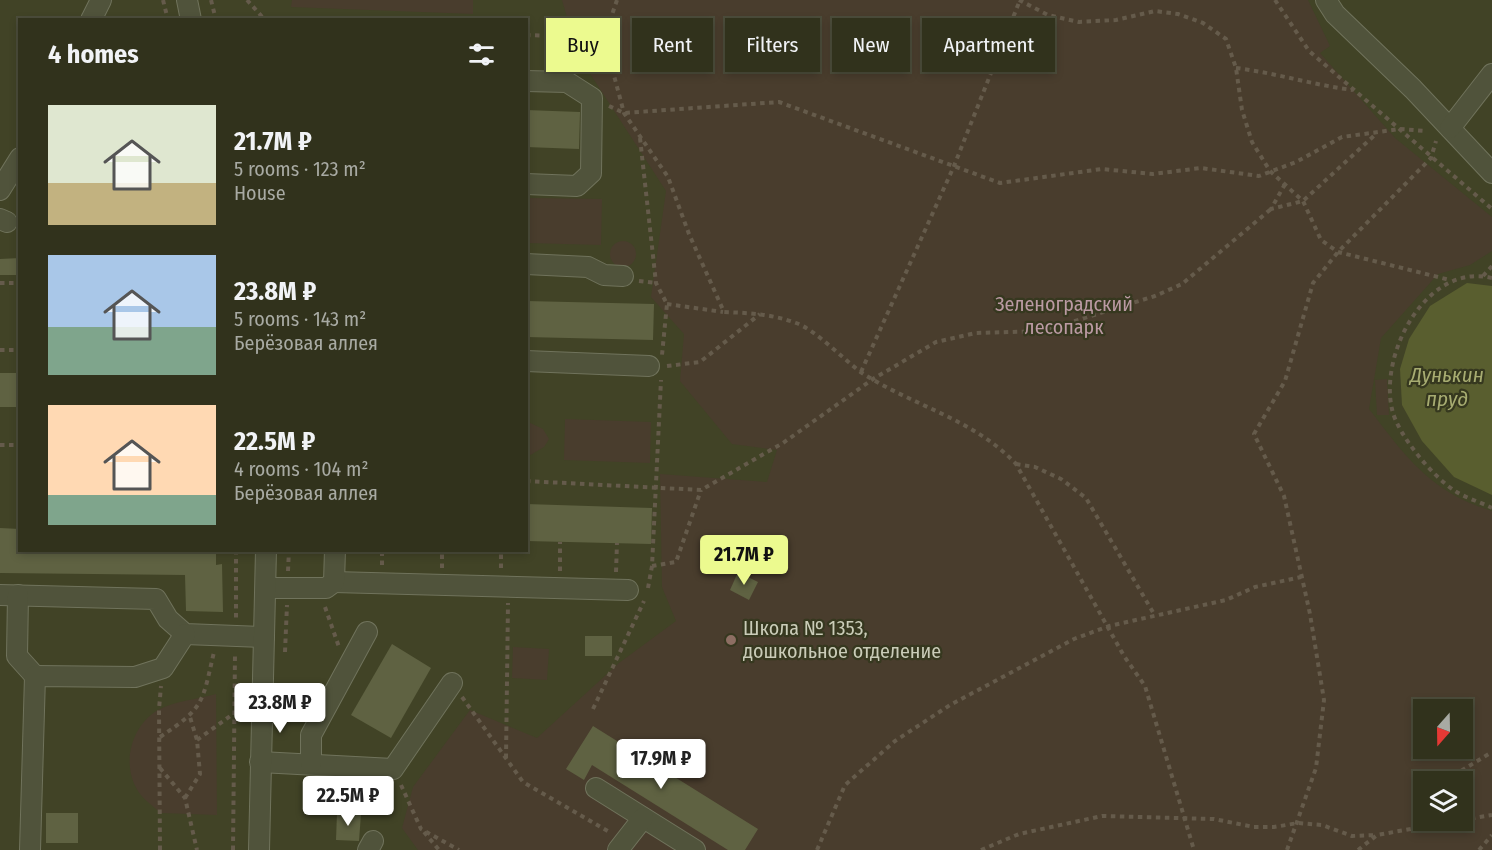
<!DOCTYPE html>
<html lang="en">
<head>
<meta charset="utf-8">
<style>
	:root { --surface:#31321c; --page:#393a25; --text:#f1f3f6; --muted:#a8aaa3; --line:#4c4d3b; --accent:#ecfa8f }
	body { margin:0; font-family:"Fira Sans Condensed",sans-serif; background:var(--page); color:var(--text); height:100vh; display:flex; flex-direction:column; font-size:22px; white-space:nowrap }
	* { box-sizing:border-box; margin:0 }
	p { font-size:20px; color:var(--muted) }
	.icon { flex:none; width:33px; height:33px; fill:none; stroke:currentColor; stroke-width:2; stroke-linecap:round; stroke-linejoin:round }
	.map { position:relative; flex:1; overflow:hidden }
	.side { position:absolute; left:18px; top:18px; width:510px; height:534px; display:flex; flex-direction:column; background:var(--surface); border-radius:0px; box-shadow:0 3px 9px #0003,0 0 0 2px var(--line) }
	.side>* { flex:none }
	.hud { position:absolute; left:546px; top:18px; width:570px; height:54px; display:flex; gap:12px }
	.needle { width:39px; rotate:200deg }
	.buttons { position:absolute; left:1413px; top:699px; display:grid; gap:12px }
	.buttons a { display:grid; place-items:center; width:60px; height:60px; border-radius:0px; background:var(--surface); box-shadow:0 3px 9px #0003,0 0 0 2px var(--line); font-size:30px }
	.price { position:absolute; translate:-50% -51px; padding:0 14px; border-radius:6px; background:#fff; color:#222; font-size:20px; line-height:39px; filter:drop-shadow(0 2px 3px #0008) }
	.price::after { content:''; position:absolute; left:50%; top:36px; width:18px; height:14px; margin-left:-9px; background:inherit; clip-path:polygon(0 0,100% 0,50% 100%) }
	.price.selected { background:var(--accent); color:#111 }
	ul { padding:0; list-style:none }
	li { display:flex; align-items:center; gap:18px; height:150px; padding:0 30px }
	li span { display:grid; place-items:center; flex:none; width:168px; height:120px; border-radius:0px; color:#555 }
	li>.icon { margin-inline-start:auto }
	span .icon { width:72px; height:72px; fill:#fffc; stroke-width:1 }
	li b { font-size:26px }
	h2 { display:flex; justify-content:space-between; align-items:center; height:72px; padding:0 30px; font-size:26px }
	.chip { padding:0 21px; border-radius:0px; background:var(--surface); box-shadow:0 3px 9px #0003,0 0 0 2px var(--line); font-size:21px; line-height:54px }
	.chip.selected { background:var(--accent); color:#111 }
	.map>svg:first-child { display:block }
	.green { fill:#493d2d; fill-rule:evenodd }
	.water { fill:#595e2f }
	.building { fill:#5f6242 }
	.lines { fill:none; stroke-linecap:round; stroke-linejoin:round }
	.minor-casing { stroke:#70735c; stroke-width:22 }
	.path { stroke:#655b4b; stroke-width:4; stroke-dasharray:4.5 4.5; stroke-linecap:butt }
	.minor { stroke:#50533b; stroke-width:20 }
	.education-dot { fill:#8d6e63; stroke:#36381f; stroke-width:2 }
	.labels { text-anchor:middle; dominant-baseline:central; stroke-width:4.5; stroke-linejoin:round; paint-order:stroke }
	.park-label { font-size:20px; fill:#bb9aa3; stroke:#36381f }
	.poi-label { font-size:20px; fill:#caccb8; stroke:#36381f; text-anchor:start }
	.water-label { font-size:21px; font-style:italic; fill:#a7ac71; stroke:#36381f }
</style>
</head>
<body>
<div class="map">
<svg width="1492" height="850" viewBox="0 0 1492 850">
	<rect width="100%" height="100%" fill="#414326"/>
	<g class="green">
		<path d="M 292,0 L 473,0 L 473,14 L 291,7 Z"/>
		<path d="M 562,0 L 1308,0 L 1330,46 L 1320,53 L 1395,138 L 1492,217 L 1492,251 L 1470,265 L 1438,274 L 1381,338 L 1369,409 C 1407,458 1430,492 1492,511 L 1492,850 L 418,850 L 402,828 L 413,787 L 470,710 L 537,738 L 619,663 L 676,621 L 662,587 L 660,474 L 767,482 L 777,450 L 732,444 L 680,381 L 684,334 L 651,297 L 666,191 L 578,55 ZM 1424,710 L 1462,710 L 1462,748 L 1424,748 ZM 1424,782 L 1462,782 L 1462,820 L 1424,820 Z"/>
		<path d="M 527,198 L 602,199 L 601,245 L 527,243 Z"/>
		<circle cx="623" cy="254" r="13"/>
		<path d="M 1387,379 L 1389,415 L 1377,415 L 1375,380 Z"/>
		<path d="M 565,419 L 651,422 L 650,463 L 564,460 Z"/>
		<path d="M 526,421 L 543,429 L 549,439 L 544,447 L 527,457 Z"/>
		<path d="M 513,647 L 549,649 L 547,680 L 512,678 Z"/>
		<path d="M 216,694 L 217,815 L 161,813 C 154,807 143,799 138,791 C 121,764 131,726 158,710 C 174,701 199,699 216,694 Z"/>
	</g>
	<path class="water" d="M 1467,283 L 1492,286 L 1492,495 L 1454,477 L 1422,441 L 1402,405 L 1400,369 L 1409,339 L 1430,306 Z"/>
	<g class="building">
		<path d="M 526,110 L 580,112 L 579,149 L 526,147 Z"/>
		<path d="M 20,258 L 20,275 L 0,275 L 0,259 Z"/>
		<path d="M 526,301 L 654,304 L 653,340 L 526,337 Z"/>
		<rect x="0" y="373" width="20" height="34"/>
		<path d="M 526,504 L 652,508 L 651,544 L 526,541 Z"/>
		<path d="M 0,528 L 20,529 L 20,550 L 216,550 L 216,565 L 222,564 L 223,612 L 186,611 L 185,575 L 0,573 Z"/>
		<path d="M 738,572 L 758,582 L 749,600 L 730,590 Z"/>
		<rect x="585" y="636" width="27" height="20"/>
		<path d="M 392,644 L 431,668 L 391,738 L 351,715 Z"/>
		<path d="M 593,726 L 758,829 L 745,850 L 728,850 L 592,765 L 584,780 L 566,769 Z"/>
		<rect x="46" y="813" width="32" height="30"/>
		<path d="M 337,813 L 361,814 L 359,841 L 336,840 Z"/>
	</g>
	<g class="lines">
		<defs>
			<g id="minor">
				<path d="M 187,0 L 191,20"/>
				<path d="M 1326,0 L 1335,14 L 1413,89 L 1492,173"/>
				<path d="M 91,20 L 101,0"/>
				<path d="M 526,81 L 567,82 L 592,98 L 591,173 L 577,186 L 526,184"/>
				<path d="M 1450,128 L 1492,74"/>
				<path d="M 0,190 L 20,158"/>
				<path d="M 0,219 L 7,222"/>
				<path d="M 526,264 L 588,267 L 604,275 L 623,276"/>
				<path d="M 526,361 L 649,366"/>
				<path d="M 334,582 L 628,590"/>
				<path d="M 266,588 L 326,588 L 334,582 L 335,550"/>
				<path d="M 0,595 L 156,599 L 168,619 L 185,634 L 264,637"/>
				<path d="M 18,595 L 17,656 L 35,676"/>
				<path d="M 260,762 L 393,769 L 452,683"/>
				<path d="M 311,763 L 311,735 L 367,632"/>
				<path d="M 596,788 L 695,850"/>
				<path d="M 30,850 L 35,676 L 135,677 L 163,668 L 185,634"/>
				<path d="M 259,850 L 266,550"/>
				<path d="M 368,850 L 373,841"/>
				<path d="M 618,850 L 643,818"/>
			</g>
		</defs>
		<use href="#minor" class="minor-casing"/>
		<g class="path">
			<path d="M 163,0 L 168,20"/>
			<path d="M 211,0 L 216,20"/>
			<path d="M 247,0 L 265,20"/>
			<path d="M 617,0 L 604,38 L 624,113 L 668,177 L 689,234 L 724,312 C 749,313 772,314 796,323 C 816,330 844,360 862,373 C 913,406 974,419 1016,464 L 1124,656 L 1145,686 L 1194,850"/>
			<path d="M 1019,0 L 1048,15 L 1079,22 L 1116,20 L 1155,11 L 1178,14 L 1203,23 L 1226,39 L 1236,68 L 1242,110 L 1252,142 L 1270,171 L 1303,201 L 1321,240 L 1338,252 L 1450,280"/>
			<path d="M 1275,0 L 1309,51 L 1492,209"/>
			<path d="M 526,35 L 604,38"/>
			<path d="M 1236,68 C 1276,73 1313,85 1353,90"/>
			<path d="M 609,106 L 624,113 L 779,102 L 1000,183 L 1102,169 L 1153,174 L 1201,168 L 1259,176 L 1296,162 L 1342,137 L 1400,129 L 1426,131"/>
			<path d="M 640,138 L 656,283 L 667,304 L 662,355"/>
			<path d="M 1285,184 L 1271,209 L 1303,201 L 1377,133"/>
			<path d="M 1483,276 L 1492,266"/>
			<path d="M 1492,278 C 1427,262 1379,353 1392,409 C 1397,434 1433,477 1455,491 C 1466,498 1480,502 1492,508"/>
			<path d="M 639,281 L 656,283"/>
			<path d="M 0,283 L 20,283"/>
			<path d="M 667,304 L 723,312"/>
			<path d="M 0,350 L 20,350"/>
			<path d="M 667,366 L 700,362 L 760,314"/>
			<path d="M 861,372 L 954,166 L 1020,0"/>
			<path d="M 0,445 L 20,445"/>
			<path d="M 1016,464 L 1035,467 L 1061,479 L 1086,498 L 1154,614"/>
			<path d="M 526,481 L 701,490 L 783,443 L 873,379 L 936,342 L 976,333 L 1043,331 L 1155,296 L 1182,284 L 1271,209"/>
			<path d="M 236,550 L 236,618"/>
			<path d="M 382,565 L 382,550"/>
			<path d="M 652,566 L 676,562 L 701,490"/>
			<path d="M 442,568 L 442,550"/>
			<path d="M 501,568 L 501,550"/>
			<path d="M 288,571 L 289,550"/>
			<path d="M 560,571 L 560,542"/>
			<path d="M 616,572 L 617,543"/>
			<path d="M 648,588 L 652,566 L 661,380"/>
			<path d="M 325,607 L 339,647"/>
			<path d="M 285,652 L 287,605"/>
			<path d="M 462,697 L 523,782 L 611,833"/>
			<path d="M 593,709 L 644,601"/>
			<path d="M 160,737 C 205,707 202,703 214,652"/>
			<path d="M 197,740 L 233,714"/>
			<path d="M 506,758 L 508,603"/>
			<path d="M 160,768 L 185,798 L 197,850"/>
			<path d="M 1448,782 L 1451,777 L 1492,752"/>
			<path d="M 401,785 L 421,829 L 459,850"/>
			<path d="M 185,798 L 200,774 L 197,740 L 190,717"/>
			<path d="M 1462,820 L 1492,815"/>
			<path d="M 1416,828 L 1461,820"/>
			<path d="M 424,832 L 439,850"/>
			<path d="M 160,850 L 159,709 L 161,686"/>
			<path d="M 233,850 L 235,653"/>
			<path d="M 817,850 L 845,785 L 895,741 L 950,705 L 1074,639 L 1109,626 L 1226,600 L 1255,587 L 1301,577"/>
			<path d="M 981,850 L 1019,834 L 1102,816 L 1214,819 L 1254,827 L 1274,827 L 1298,823 L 1322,825 L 1352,836 L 1377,835"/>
			<path d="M 1287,850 L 1316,768 L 1324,700 L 1310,614 L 1284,496 L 1254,434 L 1285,381 L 1313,283 L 1338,252 L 1431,158 L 1436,141"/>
			<path d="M 1358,850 L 1377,835 L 1416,828 L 1424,817"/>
			<path d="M 1479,850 L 1492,835"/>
		</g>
		<use href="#minor" class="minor"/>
	</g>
	<circle class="education-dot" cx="731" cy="640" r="6"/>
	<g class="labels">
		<g class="park-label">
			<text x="1064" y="304">Зеленоградский<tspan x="1064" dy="23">лесопарк</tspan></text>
		</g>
		<g class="poi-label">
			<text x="743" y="628">Школа № 1353,<tspan x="743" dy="23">дошкольное отделение</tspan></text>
		</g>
		<g class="water-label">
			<text x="1447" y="375">Дунькин<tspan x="1447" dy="24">пруд</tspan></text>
		</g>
	</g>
</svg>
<div class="buttons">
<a><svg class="needle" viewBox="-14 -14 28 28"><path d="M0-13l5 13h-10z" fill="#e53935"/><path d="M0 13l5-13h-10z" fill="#a8aaa3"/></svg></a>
<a><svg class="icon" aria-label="layers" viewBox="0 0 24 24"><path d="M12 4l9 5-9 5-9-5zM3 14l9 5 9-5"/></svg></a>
</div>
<b class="price selected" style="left:744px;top:586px">21.7M ₽</b>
<b class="price" style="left:280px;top:734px">23.8M ₽</b>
<b class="price" style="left:661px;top:790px">17.9M ₽</b>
<b class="price" style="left:348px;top:827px">22.5M ₽</b>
<div class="hud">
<a class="chip selected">Buy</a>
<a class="chip">Rent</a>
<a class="chip">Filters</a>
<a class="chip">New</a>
<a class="chip">Apartment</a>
</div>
<section class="side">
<h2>4 homes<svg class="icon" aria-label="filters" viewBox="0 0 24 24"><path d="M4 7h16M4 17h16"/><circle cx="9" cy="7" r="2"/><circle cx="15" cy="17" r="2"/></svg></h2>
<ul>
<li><span style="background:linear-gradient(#dfe7d0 65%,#c2b280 0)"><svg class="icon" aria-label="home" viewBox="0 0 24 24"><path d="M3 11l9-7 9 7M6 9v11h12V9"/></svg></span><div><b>21.7M ₽</b><p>5 rooms · 123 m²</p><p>House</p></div></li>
<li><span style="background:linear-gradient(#a9c7e8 60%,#7fa58c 0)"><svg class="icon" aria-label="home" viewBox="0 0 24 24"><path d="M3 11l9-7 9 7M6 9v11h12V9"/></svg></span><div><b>23.8M ₽</b><p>5 rooms · 143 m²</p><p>Берёзовая аллея</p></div></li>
<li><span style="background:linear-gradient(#ffd9b3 75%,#7fa58c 0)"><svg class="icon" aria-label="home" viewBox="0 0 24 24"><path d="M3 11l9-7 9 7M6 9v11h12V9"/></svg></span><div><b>22.5M ₽</b><p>4 rooms · 104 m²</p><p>Берёзовая аллея</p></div></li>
</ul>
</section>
</div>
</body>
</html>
